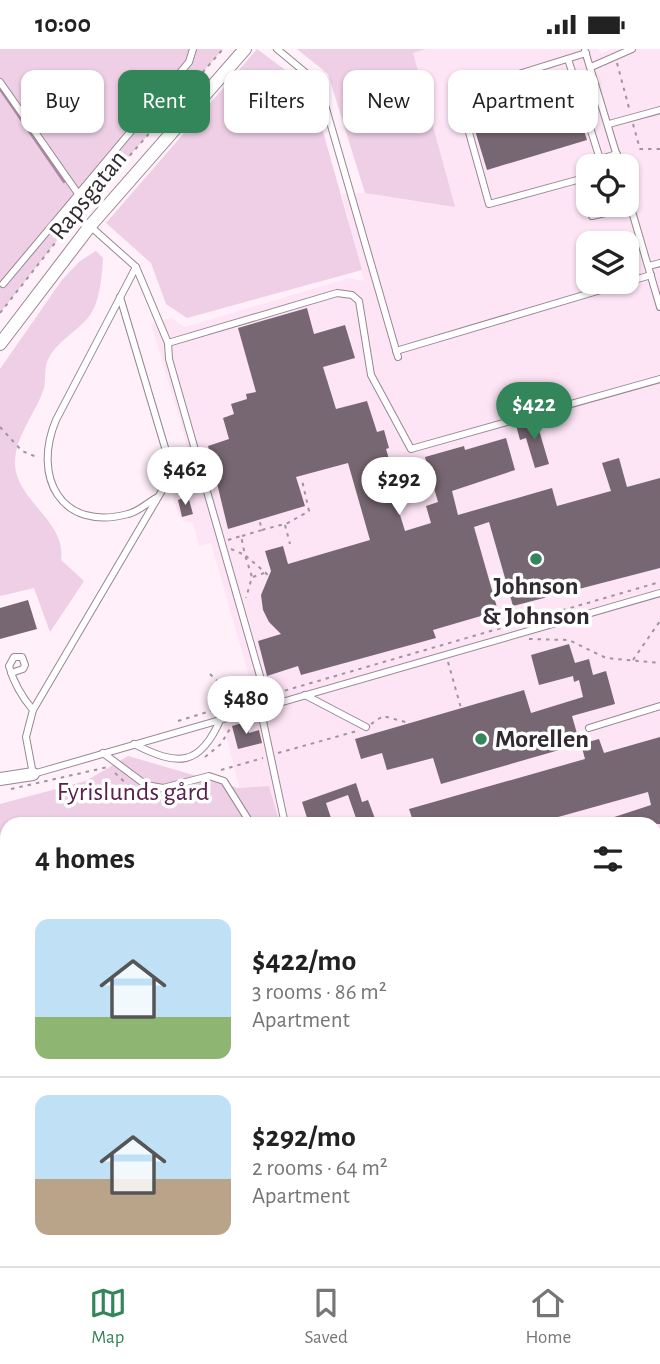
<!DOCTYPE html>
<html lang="en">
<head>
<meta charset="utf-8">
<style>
	:root { --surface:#fff; --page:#f6f6f6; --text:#222; --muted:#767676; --line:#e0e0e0; --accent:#328659 }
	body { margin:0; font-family:"Alegreya Sans",sans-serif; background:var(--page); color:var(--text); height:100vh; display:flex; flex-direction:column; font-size:26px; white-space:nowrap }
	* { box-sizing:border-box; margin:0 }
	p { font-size:23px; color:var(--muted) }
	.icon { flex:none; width:38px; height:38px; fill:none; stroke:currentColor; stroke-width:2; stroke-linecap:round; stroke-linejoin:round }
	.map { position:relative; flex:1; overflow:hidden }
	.details { position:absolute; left:0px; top:768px; width:662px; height:450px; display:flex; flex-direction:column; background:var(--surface); border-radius:21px 21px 0 0; box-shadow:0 2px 5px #0004 }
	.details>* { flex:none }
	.guide { position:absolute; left:21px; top:21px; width:620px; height:63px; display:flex; gap:14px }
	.fabs { position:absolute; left:576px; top:105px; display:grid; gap:14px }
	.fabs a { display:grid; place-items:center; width:63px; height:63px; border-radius:14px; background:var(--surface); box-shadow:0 2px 5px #0004; font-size:35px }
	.price { position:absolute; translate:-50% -60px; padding:0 16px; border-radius:24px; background:#fff; color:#222; font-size:23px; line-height:46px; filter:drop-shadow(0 2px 4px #0008) }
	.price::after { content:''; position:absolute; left:50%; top:42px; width:21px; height:16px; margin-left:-10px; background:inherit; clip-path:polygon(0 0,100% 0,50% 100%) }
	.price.selected { background:var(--accent); color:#fff }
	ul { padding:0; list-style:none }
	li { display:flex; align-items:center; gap:21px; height:175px; padding:0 35px }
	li+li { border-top:2px solid var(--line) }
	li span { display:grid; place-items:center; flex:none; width:196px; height:140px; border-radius:14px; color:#555 }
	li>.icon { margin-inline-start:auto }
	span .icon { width:84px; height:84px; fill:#fffc; stroke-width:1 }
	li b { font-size:30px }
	h2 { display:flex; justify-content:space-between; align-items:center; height:84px; padding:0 35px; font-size:30px }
	.pill { padding:0 24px; border-radius:14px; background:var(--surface); box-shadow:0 2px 5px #0004; font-size:24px; line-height:63px }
	.pill.selected { background:var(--accent); color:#fff }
	.status { display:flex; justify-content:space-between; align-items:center; height:49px; padding:0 35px; background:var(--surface); direction:ltr }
	.status svg { height:19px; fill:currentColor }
	.tab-bar { display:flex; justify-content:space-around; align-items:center; height:98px; border-top:2px solid var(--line); background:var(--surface); font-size:19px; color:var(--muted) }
	.tab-bar a { display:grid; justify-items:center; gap:4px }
	.tab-bar .selected { color:var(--accent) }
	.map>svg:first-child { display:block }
	.built { fill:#fee5f6; fill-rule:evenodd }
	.green { fill:#eecfe5 }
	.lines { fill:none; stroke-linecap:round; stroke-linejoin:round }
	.stream { stroke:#ad89a3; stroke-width:2.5 }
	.building { fill:#776772 }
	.lane-casing { stroke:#978792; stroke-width:8 }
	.street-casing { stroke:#978792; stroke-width:14 }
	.secondary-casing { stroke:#978792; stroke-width:18 }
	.path { stroke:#a0959d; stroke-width:2; stroke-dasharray:3.5 5; stroke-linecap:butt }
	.lane { stroke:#fff; stroke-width:6 }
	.street { stroke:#fff; stroke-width:12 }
	.secondary { stroke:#fff; stroke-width:16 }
	.poi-dot { fill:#328659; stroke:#fff; stroke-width:2.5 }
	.labels { text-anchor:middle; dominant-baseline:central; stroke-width:7; stroke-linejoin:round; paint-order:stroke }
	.street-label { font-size:26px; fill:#312a2f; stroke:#fff }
	.poi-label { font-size:26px; font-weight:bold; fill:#312a2f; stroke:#fff }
	.park-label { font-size:26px; fill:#59214d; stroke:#fff }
</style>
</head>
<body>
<div class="status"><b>10:00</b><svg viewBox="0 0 49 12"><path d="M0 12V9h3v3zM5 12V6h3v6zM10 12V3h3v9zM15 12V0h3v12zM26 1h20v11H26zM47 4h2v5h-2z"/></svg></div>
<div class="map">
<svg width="660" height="1217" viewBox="0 0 660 1217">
	<rect width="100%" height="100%" fill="#fff0fa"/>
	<g class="built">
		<path d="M 426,0 L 597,0 L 602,4 L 612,0 L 660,0 L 660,1061 L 654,1059 L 654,775 L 280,775 L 269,737 L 239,739 L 220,660 L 238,656 L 236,646 L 251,634 L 211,494 L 199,497 L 193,474 L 183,472 L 179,467 L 173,447 L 178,438 L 192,433 L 185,388 L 151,275 L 171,269 L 185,278 L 349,229 L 364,232 L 342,145 L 365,144 L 413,4 ZM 588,117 L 626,117 L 626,156 L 588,156 ZM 588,194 L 626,194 L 626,233 L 588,233 Z"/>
		<path d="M 0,1149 L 7,1152 L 7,1211 L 102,1211 L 117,1217 L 0,1217 Z"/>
	</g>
	<g class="green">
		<path d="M 0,0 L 223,0 L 70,175 L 0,264 Z"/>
		<path d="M 257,0 L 311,40 L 362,221 L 187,269 L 166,255 L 151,214 L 106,174 Z"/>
		<path d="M 297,0 L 426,0 L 413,4 L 455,158 L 365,144 L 328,25 Z"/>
		<path d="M 96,202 L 103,209 C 102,226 100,252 90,266 C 78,283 55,292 47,313 C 44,321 46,331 44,339 C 37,361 20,381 16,403 C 6,449 67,468 61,511 L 84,532 L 50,583 L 34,539 L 0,547 L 0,320 L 62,231 L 80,212 Z"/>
		<path d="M 128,707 L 238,739 L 269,737 L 280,775 L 7,775 L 7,1070 L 0,1067 L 0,755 L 86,732 Z"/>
		<path d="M 654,1059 L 660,1061 L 660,1170 L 655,1179 Z"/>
		<path d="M 315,1211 L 639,1211 L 637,1217 L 331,1217 Z"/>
	</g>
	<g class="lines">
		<path class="stream" d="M 0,40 L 64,133"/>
	</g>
	<g class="building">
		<path d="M 569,35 L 587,91 L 487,121 L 470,65 Z"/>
		<path d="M 307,259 L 314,285 L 345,276 L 355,309 L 323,318 L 336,360 L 367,352 L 377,383 L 384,381 L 389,399 L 386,400 L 398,441 L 393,443 L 405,482 L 431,474 L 426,457 L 438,453 L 425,408 L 464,397 L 465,401 L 506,389 L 515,421 L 452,442 L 458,466 L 552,439 L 557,457 L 611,442 L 602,414 L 619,409 L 627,438 L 660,429 L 660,519 L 513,557 L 489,473 L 474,478 L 498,562 L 433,581 L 436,589 L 301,626 L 298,617 L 267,627 L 258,592 L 281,585 L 269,573 L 263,561 L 261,546 L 271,522 L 265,502 L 283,497 L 288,515 L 370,491 L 348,414 L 296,428 L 305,457 L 228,480 L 208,397 L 229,390 L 223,369 L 234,365 L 231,355 L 247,350 L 246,345 L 256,343 L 238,279 Z"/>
		<path d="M 536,371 L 549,415 L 535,419 L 526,389 L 520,391 L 516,376 Z"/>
		<path d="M 188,447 L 193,465 L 182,468 L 178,451 Z"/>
		<path d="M 28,551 L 37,580 L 0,590 L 0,559 Z"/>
		<path d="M 569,595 L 575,614 L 589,610 L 593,626 L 606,622 L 615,655 L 572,667 L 580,695 L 441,735 L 433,709 L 387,721 L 382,704 L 361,710 L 355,690 L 524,641 L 531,664 L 583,648 L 579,631 L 574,633 L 573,627 L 539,636 L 531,606 Z"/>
		<path d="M 246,673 L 249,684 L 259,681 L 262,694 L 238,700 L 232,677 Z"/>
		<path d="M 660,688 L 660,775 L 593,775 L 651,756 L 648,743 L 533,775 L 414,775 L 409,760 L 585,710 L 581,695 L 599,690 L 604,704 Z"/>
		<path d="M 356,734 L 362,753 L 368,751 L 377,775 L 358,775 L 348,746 L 326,754 L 333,775 L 309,775 L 302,753 Z"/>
	</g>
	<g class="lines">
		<defs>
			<g id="lane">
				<path d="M 277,0 L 312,29 L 323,49 L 398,308"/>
				<path d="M 585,2 L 620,117"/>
				<path d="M 586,4 L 458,44 L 489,155 L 588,128"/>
				<path d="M 568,10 L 600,110"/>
				<path d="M 591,18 L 632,0"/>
				<path d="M 0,33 L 79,146"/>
				<path d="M 609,75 L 660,61"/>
				<path d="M 601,117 L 600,110 L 617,105"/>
				<path d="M 626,142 L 660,258"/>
				<path d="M 592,167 L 631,158"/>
				<path d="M 90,177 L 136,218 L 168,294 L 169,310 L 268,655"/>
				<path d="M 649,217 L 660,214"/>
				<path d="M 136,218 L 56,371 C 32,428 61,483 128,465 C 138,463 147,454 156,449"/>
				<path d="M 3,235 L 189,13 L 193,0"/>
				<path d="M 168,294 L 337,244 L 352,246 L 359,252 L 371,326 L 411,400 L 660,330"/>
				<path d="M 396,302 L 651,226"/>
				<path d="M 11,624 L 23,620 L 25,616 L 22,608 L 14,608 L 9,617 C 14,635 21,647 33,661 L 26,688 L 33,725 L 660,544"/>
				<path d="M 305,646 L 366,678"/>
				<path d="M 260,658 L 285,775"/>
				<path d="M 33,661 L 170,428 L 169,412 L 120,248"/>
				<path d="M 589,679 L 660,657"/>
				<path d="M 134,695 C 177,717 200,719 221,669"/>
				<path d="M 103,704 L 146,736 L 163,739 L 209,727 L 224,732 L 251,775"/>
				<path d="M 654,1018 L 660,1017"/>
				<path d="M 654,1046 L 660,1044"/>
				<path d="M 0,1188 L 7,1191"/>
				<path d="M 92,1211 L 96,1217"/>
				<path d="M 130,1211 L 147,1217"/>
			</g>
			<g id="street">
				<path d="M 0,295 L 90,177 L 245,0"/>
				<path d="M 0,730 L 33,725"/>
			</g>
			<g id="secondary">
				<path d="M 0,1112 L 7,1115"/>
				<path d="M 0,1134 L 7,1136"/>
				<path d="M 191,1211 L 205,1217"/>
				<path d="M 246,1211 L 260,1217"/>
			</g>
		</defs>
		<use href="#lane" class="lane-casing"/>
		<use href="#street" class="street-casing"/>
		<use href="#secondary" class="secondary-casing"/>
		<g class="path">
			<path d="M 617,14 L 629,59"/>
			<path d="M 633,75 L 640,100 L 660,100"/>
			<path d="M 0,264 L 70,175 L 223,0"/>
			<path d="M 0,378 L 22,402 L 39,409"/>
			<path d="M 285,476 L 290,495"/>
			<path d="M 262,481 L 288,474 L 309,462 L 302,431"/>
			<path d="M 242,487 L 262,481 L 259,470"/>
			<path d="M 228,491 L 241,487 L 245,506 L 268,526"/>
			<path d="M 231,500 L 245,506 L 252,528 L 246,549"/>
			<path d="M 253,528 L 264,524"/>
			<path d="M 529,590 L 569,591 L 606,609 L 660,614"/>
			<path d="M 633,611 L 660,572"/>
			<path d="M 448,613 L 461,659"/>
			<path d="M 210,625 L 228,642 L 231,656"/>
			<path d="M 271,635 L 280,643 L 660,533"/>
			<path d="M 178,672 L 230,656 L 231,660"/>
			<path d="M 371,675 L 383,667 L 409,674"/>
			<path d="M 278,704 L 357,682"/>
			<path d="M 205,708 L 221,695 L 232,676"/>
			<path d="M 221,721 L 263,709"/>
			<path d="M 115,724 L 130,738 L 135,738"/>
			<path d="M 11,740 L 108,718"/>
			<path d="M 0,1074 L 7,1076"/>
			<path d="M 654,1179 L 660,1170"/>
			<path d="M 315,1211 L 331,1217"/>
			<path d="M 637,1217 L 639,1211"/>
		</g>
		<use href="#lane" class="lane"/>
		<use href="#street" class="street"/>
		<use href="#secondary" class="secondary"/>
	</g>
	<g class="poi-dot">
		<circle cx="536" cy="510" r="7"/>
		<circle cx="481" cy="690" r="7"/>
	</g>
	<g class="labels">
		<g class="street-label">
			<text transform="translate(88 146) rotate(-51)">Rapsgatan</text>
		</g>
		<g class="poi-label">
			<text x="536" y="537">Johnson<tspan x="536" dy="30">&amp; Johnson</tspan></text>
			<text x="495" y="690" text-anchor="start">Morellen</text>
		</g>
		<g class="park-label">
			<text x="133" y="743">Fyrislunds gård</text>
		</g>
	</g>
</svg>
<div class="fabs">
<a><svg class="icon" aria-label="locate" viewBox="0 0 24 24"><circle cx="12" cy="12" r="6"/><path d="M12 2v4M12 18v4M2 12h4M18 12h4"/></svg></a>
<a><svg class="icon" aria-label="layers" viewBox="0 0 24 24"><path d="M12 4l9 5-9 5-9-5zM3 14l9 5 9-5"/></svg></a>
</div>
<b class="price selected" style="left:534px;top:393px">$422</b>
<b class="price" style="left:185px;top:458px">$462</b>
<b class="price" style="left:399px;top:468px">$292</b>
<b class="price" style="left:246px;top:687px">$480</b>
<div class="guide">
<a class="pill">Buy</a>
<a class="pill selected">Rent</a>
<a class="pill">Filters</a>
<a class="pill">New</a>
<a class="pill">Apartment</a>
</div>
<section class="details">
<h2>4 homes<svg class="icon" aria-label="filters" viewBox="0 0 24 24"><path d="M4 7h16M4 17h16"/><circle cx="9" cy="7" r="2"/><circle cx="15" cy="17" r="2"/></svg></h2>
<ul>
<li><span style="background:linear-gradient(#bfe0f5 70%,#8fb573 0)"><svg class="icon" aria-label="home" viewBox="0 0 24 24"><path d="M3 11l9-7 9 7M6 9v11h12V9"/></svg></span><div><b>$422/mo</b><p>3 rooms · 86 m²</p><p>Apartment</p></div></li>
<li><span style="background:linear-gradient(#bfe0f5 60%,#b9a48a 0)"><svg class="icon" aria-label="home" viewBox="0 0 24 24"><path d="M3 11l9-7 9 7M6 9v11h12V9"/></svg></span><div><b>$292/mo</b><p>2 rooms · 64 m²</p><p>Apartment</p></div></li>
</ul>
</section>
</div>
<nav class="tab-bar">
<a class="selected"><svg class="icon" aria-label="map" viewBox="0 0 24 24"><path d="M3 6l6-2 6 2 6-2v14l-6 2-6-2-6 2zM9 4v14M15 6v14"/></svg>Map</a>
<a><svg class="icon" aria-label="saved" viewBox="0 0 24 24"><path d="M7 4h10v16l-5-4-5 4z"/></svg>Saved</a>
<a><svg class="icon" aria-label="home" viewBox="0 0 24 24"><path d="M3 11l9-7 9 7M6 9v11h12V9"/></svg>Home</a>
</nav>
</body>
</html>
